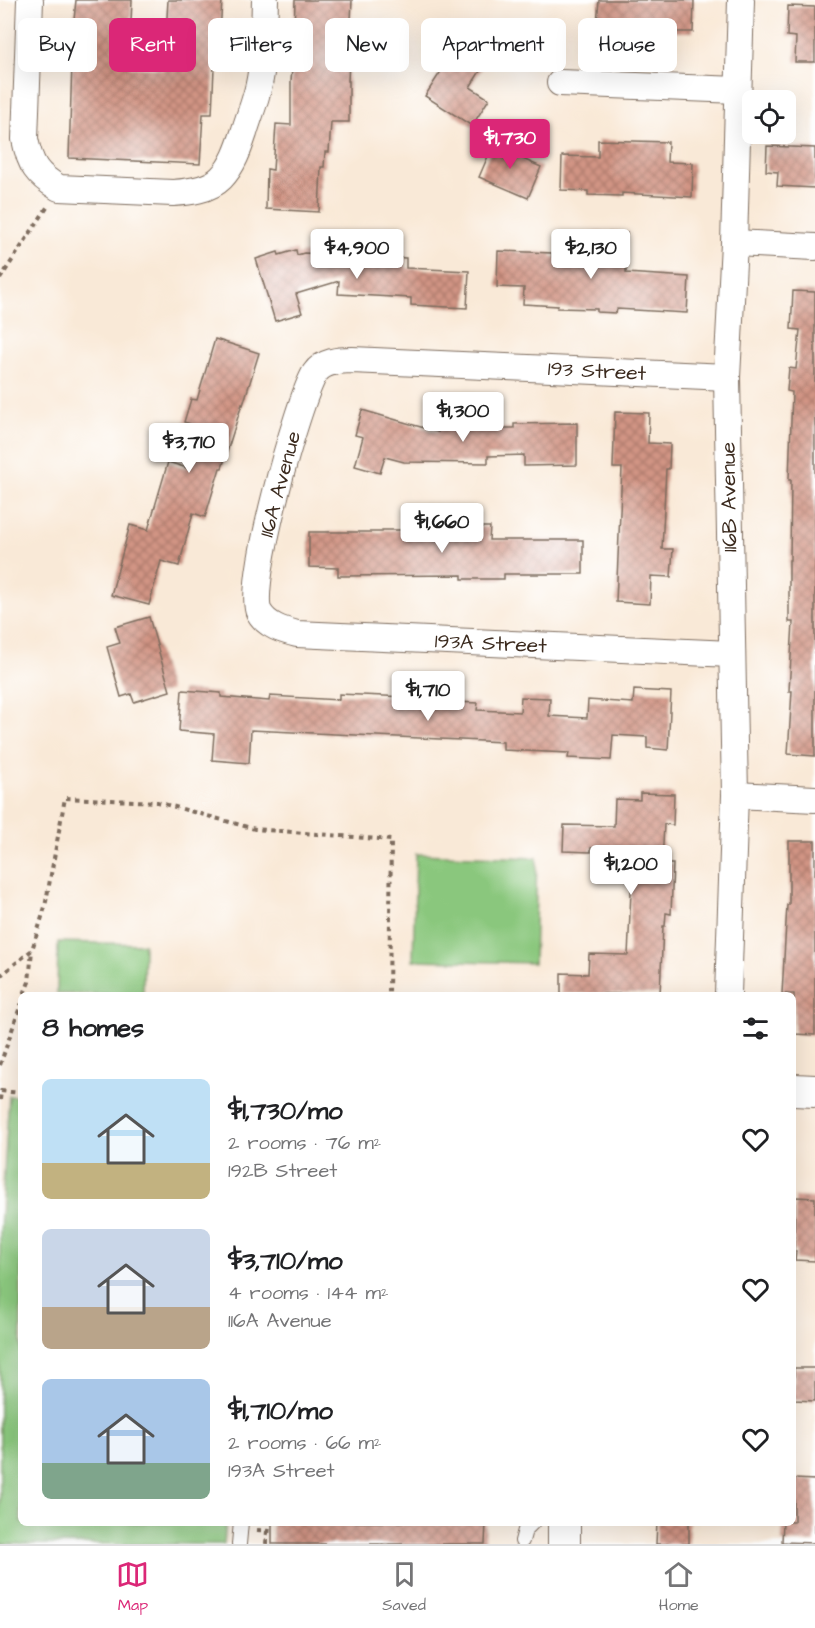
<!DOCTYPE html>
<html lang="en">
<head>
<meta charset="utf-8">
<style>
	:root { --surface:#fff; --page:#f6f6f6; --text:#202124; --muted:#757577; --line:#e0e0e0; --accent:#db2777 }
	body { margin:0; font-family:"Architects Daughter",sans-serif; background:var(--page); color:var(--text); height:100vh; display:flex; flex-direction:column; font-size:22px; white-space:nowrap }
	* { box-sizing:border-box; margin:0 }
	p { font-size:20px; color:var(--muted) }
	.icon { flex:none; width:33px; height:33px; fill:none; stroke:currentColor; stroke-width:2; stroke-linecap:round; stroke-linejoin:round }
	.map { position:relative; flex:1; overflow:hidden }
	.side { position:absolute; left:18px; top:992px; width:778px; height:534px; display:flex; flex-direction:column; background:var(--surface); border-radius:9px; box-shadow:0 6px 24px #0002 }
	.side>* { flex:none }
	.hud { position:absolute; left:18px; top:18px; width:780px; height:54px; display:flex; gap:12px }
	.buttons { position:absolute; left:742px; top:90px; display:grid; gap:12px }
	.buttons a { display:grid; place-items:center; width:54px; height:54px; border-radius:9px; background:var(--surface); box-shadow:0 6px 24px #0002; font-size:30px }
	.price { position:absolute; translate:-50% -51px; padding:0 14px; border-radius:6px; background:#fff; color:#222; font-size:20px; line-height:39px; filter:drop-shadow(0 2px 3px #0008) }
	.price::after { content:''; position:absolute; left:50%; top:36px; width:18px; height:14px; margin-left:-9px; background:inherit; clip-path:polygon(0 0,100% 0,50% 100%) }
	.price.active { background:var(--accent); color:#fff }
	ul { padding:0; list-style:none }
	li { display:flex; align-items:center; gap:18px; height:150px; padding:0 24px }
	li span { display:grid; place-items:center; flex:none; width:168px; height:120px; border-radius:9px; color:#555 }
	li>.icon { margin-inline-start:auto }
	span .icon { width:72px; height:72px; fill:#fffc; stroke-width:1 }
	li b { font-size:26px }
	h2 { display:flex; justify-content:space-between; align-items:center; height:72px; padding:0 24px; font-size:26px }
	.tag { padding:0 21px; border-radius:9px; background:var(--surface); box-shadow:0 6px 24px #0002; font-size:21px; line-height:54px }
	.tag.active { background:var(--accent); color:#fff }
	.menu { display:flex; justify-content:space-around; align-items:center; height:84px; border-top:2px solid var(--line); background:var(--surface); font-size:16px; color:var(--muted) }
	.menu a { display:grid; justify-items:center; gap:3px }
	.menu .active { color:var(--accent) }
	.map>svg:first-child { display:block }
	.pitch { fill:#8ac77d; stroke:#62784e; stroke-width:1.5 }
	.building { fill:url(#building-cross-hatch) }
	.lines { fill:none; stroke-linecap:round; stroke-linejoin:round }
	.service-casing { stroke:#7e6d5f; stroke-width:16 }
	.minor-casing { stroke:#7e6d5f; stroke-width:28 }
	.tertiary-casing { stroke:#7e6d5f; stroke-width:34 }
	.path { stroke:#7e6d5f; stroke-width:4; stroke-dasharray:4.5 4.5; stroke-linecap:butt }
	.service { stroke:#fff; stroke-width:14 }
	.minor { stroke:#fff; stroke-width:26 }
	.tertiary { stroke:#fff; stroke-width:32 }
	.labels { text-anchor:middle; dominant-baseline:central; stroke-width:4.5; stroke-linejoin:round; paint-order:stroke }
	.street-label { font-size:21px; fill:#3b2a1e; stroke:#fff }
</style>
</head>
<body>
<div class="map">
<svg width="815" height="1544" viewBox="0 0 815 1544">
	<defs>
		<pattern id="building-cross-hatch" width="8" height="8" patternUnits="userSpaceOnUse" patternTransform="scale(1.5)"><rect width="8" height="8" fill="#d19484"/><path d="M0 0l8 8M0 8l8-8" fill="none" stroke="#ab796b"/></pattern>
	</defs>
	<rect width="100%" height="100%" fill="#fff"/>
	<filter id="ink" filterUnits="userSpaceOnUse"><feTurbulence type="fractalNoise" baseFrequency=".0167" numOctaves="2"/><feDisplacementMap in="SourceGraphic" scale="12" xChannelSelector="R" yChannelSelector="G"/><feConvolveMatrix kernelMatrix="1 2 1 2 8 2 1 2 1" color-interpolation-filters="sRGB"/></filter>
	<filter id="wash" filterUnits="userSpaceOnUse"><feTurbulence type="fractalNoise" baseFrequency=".008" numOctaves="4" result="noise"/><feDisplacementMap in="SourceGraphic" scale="24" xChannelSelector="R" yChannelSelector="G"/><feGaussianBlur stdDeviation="1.35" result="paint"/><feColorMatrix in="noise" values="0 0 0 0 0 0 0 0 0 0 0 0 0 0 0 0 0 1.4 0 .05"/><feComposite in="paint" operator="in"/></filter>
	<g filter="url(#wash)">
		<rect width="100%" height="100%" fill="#f9e9d7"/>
		<g class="pitch">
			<path d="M 416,854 L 537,858 L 534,963 L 413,960 Z"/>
			<path d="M 58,942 L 144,944 L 143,994 L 57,994 Z"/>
			<path d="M 9,1096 L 21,1097 L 21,1522 L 226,1523 L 224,1544 L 0,1544 L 0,1236 Z"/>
		</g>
		<g id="blocks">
			<g class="building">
				<path d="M 76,0 L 132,0 L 129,67 L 164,69 L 168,0 L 222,0 L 218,68 L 214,68 L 212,114 L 203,114 L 200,164 L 69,158 L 72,62 L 70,62 L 73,19 L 74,20 Z"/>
				<path d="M 295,0 L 352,0 L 348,81 L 349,81 L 349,122 L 331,122 L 329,152 L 325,152 L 324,167 L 321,167 L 319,212 L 266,209 L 267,169 L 273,170 L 276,124 L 291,125 L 291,81 L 295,31 L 294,31 Z"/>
				<path d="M 599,0 L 694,0 L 693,32 L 664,32 L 665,24 L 597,23 Z"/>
				<path d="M 788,6 L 815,7 L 815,62 L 795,62 L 796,37 L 787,36 Z"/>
				<path d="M 467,31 L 494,49 L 470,87 L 489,99 L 472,126 L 425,96 Z"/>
				<path d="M 495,140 L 514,148 L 511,154 L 541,167 L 528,198 L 479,177 Z"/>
				<path d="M 598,140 L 668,142 L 667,162 L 693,163 L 692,197 L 622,193 L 622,196 L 588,195 L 588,191 L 561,190 L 562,156 L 598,157 Z"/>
				<path d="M 767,146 L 815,148 L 815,188 L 777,186 L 778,172 L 766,171 Z"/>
				<path d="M 592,232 L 627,233 L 626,273 L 689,277 L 687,313 L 617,309 L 616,313 L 597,312 L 597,309 L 557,308 L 558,306 L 523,304 L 524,288 L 497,287 L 498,251 L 552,253 L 552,257 L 591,258 Z"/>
				<path d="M 296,250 L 297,255 L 304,253 L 406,258 L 406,268 L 469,271 L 467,308 L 411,305 L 411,298 L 338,294 L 339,281 L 296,294 L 302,313 L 275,321 L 256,259 L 278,252 L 279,255 Z"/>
				<path d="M 793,291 L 815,292 L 815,756 L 788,754 L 792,691 L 789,691 L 793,622 L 789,622 L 789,560 L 790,560 L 791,480 L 789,480 L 792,392 L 787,391 L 789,368 L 796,369 L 800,330 L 791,329 Z"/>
				<path d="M 215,339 L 259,353 L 243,405 L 242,404 L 222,468 L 220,468 L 205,517 L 193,513 L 179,566 L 161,561 L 149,605 L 111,595 L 130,525 L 148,530 L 168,462 L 187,468 L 200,427 L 184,422 L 191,399 L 197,400 Z"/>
				<path d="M 362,410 L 438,432 L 438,421 L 469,421 L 469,428 L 514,428 L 514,424 L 577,423 L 577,465 L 524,466 L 524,455 L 488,456 L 488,463 L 404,462 L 385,457 L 380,473 L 355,466 L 363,437 L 355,435 Z"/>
				<path d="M 615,412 L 649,413 L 648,443 L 670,444 L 669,469 L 666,469 L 662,549 L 673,549 L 671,577 L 651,576 L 650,604 L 616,602 L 622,468 L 613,468 Z"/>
				<path d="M 440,527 L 490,527 L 489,540 L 583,540 L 583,574 L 504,574 L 504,579 L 462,579 L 462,575 L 338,576 L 338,568 L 309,567 L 309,532 L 382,532 L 382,530 L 440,530 Z"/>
				<path d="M 149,617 L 170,691 L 134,702 L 131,694 L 121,697 L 107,647 L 120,643 L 115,627 Z"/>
				<path d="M 182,690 L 221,693 L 221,697 L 269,701 L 270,696 L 339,700 L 339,694 L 406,697 L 406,700 L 478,703 L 477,710 L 520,712 L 521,697 L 550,698 L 549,716 L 587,718 L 588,700 L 633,703 L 634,690 L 671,692 L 668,750 L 647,748 L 647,737 L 613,735 L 611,760 L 568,758 L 569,753 L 503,750 L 503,742 L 251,730 L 249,763 L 212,760 L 214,734 L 179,731 Z"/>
				<path d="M 640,793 L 674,794 L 673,825 L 664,824 L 662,864 L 673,864 L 671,914 L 666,913 L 665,926 L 663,926 L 660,994 L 561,994 L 561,973 L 588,974 L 589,954 L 628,955 L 633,850 L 591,848 L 591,852 L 563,851 L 564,825 L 614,826 L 615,799 L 640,800 Z"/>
				<path d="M 789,841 L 815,841 L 815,1035 L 794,1034 L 794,994 L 782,994 L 787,905 L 789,905 Z"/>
				<path d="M 795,1197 L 815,1198 L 815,1261 L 795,1260 L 796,1251 L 794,1251 Z"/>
				<path d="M 794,1368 L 815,1368 L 815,1401 L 794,1400 Z"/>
				<path d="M 794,1479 L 815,1480 L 815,1543 L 782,1542 L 783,1522 L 794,1522 Z"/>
				<path d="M 272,1522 L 486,1522 L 485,1544 L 272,1544 Z"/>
				<path d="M 657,1522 L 689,1522 L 689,1544 L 656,1544 Z"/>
			</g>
		</g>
	</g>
	<g filter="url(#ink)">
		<use href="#blocks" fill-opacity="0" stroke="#7e6d5f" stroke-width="1.5"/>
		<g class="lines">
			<defs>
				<g id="service">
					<path d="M 522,1541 L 525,1530 L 533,1522"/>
					<path d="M 239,1544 L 241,1522"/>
				</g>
				<g id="minor">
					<path d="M 30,0 L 25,139 C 30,165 37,175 59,188 L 173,193 C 189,192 209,190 221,178 C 233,166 239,148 244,133 C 249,116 256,100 259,84 C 265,56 264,28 265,0"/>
					<path d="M 560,83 L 738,90"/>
					<path d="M 734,243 L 815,247"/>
					<path id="s1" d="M 727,377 L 352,360 C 339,360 323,361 315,373 C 298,400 246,587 259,612 C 267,626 282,630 297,634 L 731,654"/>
					<path d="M 735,795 L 815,799"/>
					<path d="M 728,994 L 735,795 L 727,377 L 734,243 L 741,0"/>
				</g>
				<g id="tertiary">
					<path d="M 794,1090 L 815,1091"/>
					<path d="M 564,1544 L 564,1522"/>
				</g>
			</defs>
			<use href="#service" class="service-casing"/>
			<use href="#minor" class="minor-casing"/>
			<use href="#tertiary" class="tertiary-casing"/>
			<g class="path">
				<path d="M 0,279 L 48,206"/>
				<path d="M 0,976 L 32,950 L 45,907 L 65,798 L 157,802 L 255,829 L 391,840 L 389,994"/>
				<path d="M 24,994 L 29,982 L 32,950"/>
				<path d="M 0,1065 L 21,1004"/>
				<path d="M 0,1100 L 1,1091 L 21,1093"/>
				<path d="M 257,1530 L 271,1531"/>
				<path d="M 266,1544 L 267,1531"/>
			</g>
			<use href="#service" class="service"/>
			<use href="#minor" class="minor"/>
			<use href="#tertiary" class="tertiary"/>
		</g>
	</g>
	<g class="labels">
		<g class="street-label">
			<text transform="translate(597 371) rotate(3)">193 Street</text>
			<text transform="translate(280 484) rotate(-75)">116A Avenue</text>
			<text transform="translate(729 497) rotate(-91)">116B Avenue</text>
			<text stroke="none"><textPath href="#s1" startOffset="903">193A Street</textPath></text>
		</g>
	</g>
</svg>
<div class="buttons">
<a><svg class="icon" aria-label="locate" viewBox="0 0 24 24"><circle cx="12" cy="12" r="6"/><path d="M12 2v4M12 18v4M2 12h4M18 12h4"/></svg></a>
</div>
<b class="price active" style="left:510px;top:170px">$1,730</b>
<b class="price" style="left:357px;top:280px">$4,900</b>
<b class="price" style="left:591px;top:280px">$2,130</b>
<b class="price" style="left:463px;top:443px">$1,300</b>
<b class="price" style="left:189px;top:474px">$3,710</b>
<b class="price" style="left:442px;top:554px">$1,660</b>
<b class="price" style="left:428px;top:722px">$1,710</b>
<b class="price" style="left:631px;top:896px">$1,200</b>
<div class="hud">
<a class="tag">Buy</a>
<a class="tag active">Rent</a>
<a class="tag">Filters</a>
<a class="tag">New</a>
<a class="tag">Apartment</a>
<a class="tag">House</a>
</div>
<section class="side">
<h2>8 homes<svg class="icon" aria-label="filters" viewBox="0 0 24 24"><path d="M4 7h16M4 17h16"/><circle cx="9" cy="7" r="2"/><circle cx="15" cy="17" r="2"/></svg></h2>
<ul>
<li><span style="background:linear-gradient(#bfe0f5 70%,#c2b280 0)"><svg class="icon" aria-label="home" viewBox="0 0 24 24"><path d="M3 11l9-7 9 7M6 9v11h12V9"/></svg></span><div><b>$1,730/mo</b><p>2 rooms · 76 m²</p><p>192B Street</p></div><svg class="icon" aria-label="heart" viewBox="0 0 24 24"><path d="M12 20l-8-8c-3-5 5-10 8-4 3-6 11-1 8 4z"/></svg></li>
<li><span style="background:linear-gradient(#c9d6e8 65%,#b9a48a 0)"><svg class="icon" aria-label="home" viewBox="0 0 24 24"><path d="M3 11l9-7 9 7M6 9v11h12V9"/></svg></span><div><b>$3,710/mo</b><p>4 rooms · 144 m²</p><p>116A Avenue</p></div><svg class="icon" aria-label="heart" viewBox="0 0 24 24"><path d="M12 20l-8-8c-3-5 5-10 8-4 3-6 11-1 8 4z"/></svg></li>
<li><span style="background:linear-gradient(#a9c7e8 70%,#7fa58c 0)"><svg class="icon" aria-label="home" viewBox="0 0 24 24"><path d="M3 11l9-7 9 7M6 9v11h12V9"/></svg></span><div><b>$1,710/mo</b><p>2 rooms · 66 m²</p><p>193A Street</p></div><svg class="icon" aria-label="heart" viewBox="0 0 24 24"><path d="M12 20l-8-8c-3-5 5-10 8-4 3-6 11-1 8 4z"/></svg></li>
</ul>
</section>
</div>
<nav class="menu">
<a class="active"><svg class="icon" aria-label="map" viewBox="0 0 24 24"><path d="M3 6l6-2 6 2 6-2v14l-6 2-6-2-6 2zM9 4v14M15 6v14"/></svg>Map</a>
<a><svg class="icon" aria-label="saved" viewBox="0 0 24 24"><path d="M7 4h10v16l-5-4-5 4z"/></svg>Saved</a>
<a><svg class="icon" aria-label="home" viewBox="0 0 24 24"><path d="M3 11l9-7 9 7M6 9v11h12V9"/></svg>Home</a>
</nav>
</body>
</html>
